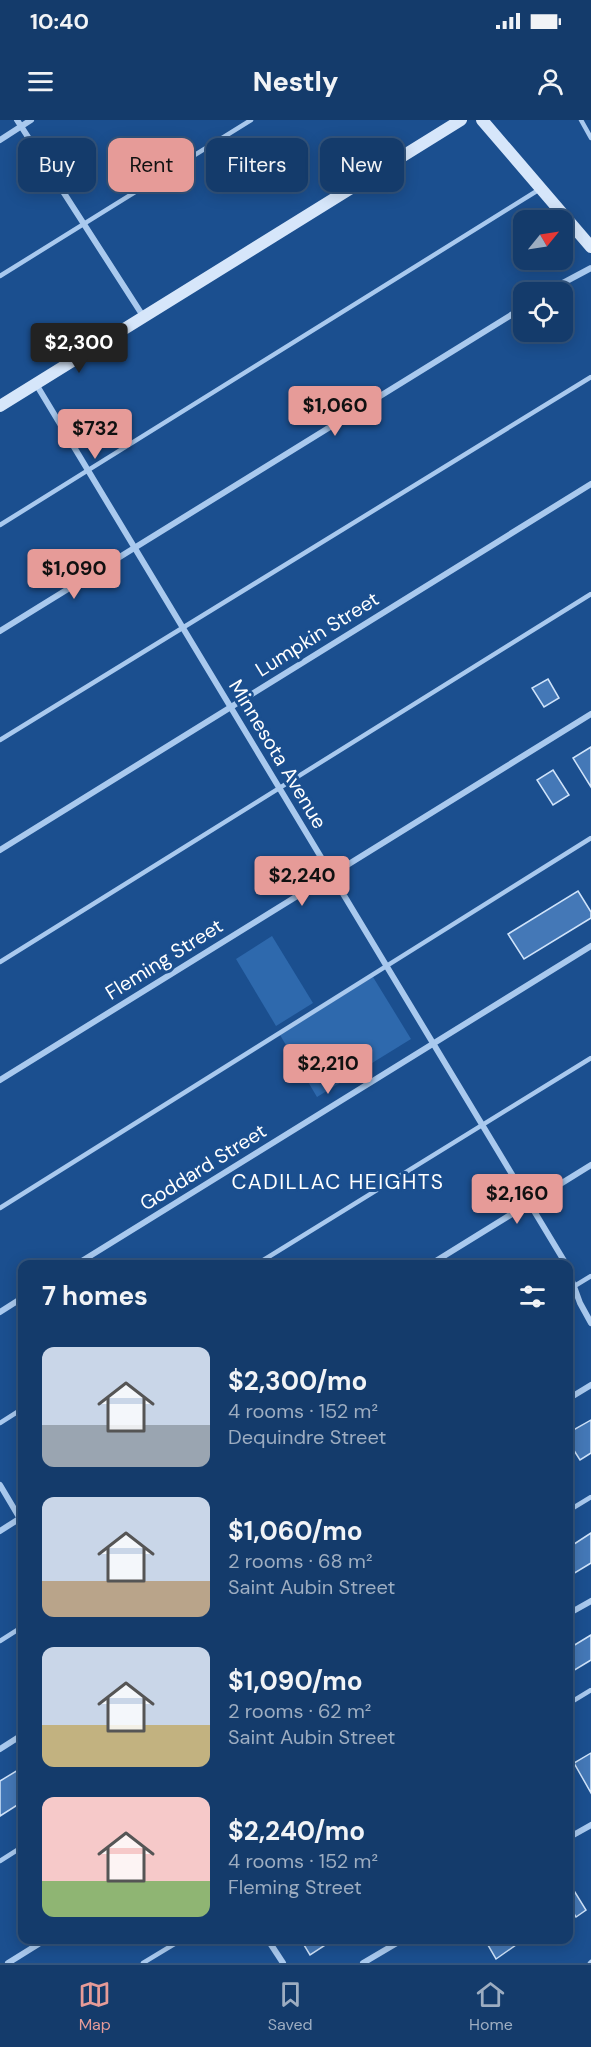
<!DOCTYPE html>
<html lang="en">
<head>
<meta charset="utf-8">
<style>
	:root { --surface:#143b6b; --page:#214673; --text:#f1f3f6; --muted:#9dadc1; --line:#33557e; --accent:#e69b98 }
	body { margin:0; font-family:"DM Sans",sans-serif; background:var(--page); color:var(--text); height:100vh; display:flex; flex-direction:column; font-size:22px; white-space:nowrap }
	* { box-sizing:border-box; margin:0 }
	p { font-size:20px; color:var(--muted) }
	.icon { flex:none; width:33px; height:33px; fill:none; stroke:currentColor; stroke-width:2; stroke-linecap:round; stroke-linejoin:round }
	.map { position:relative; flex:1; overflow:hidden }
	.side { position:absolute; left:18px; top:1140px; width:555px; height:684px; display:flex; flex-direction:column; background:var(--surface); border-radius:12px; box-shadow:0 3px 15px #0003,0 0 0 2px var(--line) }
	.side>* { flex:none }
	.top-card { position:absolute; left:18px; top:18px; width:555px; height:54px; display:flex; gap:12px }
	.needle { width:39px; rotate:60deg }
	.tools { position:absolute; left:513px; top:90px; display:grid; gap:12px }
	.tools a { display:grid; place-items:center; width:60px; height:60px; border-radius:12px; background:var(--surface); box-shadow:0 3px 15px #0003,0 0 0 2px var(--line); font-size:30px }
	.price { position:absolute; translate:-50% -51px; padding:0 14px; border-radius:6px; background:var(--accent); color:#111; font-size:20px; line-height:39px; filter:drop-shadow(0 2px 3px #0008) }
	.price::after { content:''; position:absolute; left:50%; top:36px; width:18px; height:14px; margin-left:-9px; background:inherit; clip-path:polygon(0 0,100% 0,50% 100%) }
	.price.active { background:#222; color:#fff }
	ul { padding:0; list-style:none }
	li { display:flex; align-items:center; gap:18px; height:150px; padding:0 24px }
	li span { display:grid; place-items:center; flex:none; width:168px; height:120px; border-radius:12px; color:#555 }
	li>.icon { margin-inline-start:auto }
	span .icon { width:72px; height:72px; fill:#fffc; stroke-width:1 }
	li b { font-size:26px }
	h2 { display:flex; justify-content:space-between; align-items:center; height:72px; padding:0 24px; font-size:26px }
	.pill { padding:0 21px; border-radius:12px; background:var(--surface); box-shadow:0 3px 15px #0003,0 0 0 2px var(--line); font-size:21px; line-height:54px }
	.pill.active { background:var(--accent); color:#111 }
	.status { display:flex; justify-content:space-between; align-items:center; height:42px; padding:0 30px; background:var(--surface); direction:ltr }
	.status svg { height:16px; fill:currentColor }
	header { display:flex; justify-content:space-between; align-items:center; height:78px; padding:0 24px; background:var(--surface); font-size:27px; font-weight:800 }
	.dock { display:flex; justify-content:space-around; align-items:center; height:84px; border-top:2px solid var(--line); background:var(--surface); font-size:16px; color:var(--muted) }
	.dock a { display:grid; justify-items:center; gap:3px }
	.dock .active { color:var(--accent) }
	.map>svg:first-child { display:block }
	.green { fill:#2e69ad }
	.building { fill:#4478b7; stroke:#cfe3fa; stroke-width:1.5 }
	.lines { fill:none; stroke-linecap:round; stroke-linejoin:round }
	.lane { stroke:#a9c9ee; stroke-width:4.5 }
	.street { stroke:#a9c9ee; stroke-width:6 }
	.secondary { stroke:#d6e6fa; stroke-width:12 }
	.labels { text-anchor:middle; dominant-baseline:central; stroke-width:6; stroke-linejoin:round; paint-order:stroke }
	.street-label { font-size:20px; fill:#fff; stroke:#1b4f8f }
	.neighbourhood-label { font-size:21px; letter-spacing:1.5px; fill:#fff; stroke:#1b4f8f }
</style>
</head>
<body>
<div class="status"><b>10:40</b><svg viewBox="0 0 49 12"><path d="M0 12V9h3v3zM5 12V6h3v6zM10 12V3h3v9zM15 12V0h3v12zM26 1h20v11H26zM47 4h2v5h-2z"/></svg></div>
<header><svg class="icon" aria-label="menu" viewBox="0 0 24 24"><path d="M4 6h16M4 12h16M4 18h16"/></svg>Nestly<svg class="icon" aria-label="person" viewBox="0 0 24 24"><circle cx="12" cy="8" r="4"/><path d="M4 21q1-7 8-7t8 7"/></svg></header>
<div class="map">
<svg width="591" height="1843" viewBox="0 0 591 1843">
	<rect width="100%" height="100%" fill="#1b4f8f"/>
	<g class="green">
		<path d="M 272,816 L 313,883 L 276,906 L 236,839 Z"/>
		<path d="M 373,857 L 411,919 L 317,977 L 280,915 Z"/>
	</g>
	<g class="building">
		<path d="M 548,559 L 559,578 L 544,587 L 532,568 Z"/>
		<path d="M 591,627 L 591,667 L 573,638 Z"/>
		<path d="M 553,650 L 569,675 L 553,685 L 537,660 Z"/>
		<path d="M 578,771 L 591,792 L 591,798 L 524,839 L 508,814 Z"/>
		<path d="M 591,1300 L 591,1333 L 580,1340 L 568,1321 L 568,1313 Z"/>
		<path d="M 591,1413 L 591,1443 L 568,1457 L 568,1428 Z"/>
		<path d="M 591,1515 L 591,1540 L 568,1554 L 568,1529 Z"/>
		<path d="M 591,1633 L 591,1673 L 574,1643 Z"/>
		<path d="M 18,1650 L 22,1657 L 22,1682 L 0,1696 L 0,1661 Z"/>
		<path d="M 568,1761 L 586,1790 L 576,1797 L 568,1784 Z"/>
		<path d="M 301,1820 L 333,1820 L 310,1835 Z"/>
		<path d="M 485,1820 L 523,1820 L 496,1839 Z"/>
	</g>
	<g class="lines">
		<g class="lane">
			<path d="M 581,0 L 591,18"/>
			<path d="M 0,156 L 251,0"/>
			<path d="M 0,405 L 540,69"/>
			<path d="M 0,620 L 591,257"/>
			<path d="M 0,842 L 591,474"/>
			<path d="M 0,1088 L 591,718"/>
			<path d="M 257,1144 L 591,938"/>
			<path d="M 568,1170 L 591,1156"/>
			<path d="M 0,1303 L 22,1289"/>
			<path d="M 568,1391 L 591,1377"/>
			<path d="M 0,1521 L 22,1507"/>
			<path d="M 568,1584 L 591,1570"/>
			<path d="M 0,1741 L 22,1727"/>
			<path d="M 143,1843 L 181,1820"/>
			<path d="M 590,1843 L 591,1842"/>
		</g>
		<g class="street">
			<path d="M 17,0 L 143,196"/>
			<path d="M 0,20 L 31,0"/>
			<path d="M 546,172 L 591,148"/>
			<path d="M 36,264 L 566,1144"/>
			<path d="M 0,511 L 524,187"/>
			<path d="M 0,730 L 591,364"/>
			<path d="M 0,960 L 591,594"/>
			<path d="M 77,1144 L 591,826"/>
			<path d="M 431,1144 L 591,1045"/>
			<path d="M 568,1150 L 580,1183 L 591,1203"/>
			<path d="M 0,1192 L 22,1178"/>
			<path d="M 568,1279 L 591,1265"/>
			<path d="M 0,1365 L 22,1402"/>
			<path d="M 0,1411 L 22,1397"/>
			<path d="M 568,1494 L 591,1481"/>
			<path d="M 0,1629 L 22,1615"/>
			<path d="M 568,1718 L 591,1705"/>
			<path d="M 268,1820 L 283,1843"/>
			<path d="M 8,1843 L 45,1820"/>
			<path d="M 363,1843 L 402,1820"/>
		</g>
		<g class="secondary">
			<path d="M 482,0 L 591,127"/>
			<path d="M 0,286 L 461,0"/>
		</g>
	</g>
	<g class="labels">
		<g class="street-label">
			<text transform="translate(317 514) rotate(-32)">Lumpkin Street</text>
			<text transform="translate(278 634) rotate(59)">Minnesota Avenue</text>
			<text transform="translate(164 839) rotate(-32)">Fleming Street</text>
			<text transform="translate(203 1047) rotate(-32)">Goddard Street</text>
		</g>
		<g class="neighbourhood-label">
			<text x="338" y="1062">CADILLAC HEIGHTS</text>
		</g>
	</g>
</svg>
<div class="tools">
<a><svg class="needle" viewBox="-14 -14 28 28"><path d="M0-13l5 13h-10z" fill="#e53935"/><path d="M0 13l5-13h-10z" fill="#9dadc1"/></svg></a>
<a><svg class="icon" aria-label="locate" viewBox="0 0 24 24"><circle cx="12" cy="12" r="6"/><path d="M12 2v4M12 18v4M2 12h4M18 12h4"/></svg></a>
</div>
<b class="price active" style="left:79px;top:254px">$2,300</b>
<b class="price" style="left:335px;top:317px">$1,060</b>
<b class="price" style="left:95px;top:340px">$732</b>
<b class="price" style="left:74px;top:480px">$1,090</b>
<b class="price" style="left:302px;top:787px">$2,240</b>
<b class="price" style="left:328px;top:975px">$2,210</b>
<b class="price" style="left:517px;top:1105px">$2,160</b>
<div class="top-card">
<a class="pill">Buy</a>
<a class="pill active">Rent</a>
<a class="pill">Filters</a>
<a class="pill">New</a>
</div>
<section class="side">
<h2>7 homes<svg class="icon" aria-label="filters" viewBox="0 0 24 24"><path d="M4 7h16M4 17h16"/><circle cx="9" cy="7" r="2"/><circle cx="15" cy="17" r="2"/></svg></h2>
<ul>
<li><span style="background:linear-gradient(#c9d6e8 65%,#9aa5b1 0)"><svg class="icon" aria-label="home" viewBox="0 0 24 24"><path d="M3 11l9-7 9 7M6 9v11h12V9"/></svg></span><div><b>$2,300/mo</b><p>4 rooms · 152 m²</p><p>Dequindre Street</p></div></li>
<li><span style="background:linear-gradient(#c9d6e8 70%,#b9a48a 0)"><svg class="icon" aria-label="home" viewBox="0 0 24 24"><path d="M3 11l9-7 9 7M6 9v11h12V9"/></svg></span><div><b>$1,060/mo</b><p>2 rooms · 68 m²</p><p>Saint Aubin Street</p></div></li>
<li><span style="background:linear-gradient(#c9d6e8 65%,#c2b280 0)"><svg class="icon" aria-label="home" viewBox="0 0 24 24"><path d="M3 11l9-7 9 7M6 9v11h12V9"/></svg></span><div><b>$1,090/mo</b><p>2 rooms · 62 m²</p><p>Saint Aubin Street</p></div></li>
<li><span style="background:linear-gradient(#f6c9c9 70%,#8fb573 0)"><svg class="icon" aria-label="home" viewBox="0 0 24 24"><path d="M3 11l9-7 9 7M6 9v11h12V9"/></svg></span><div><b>$2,240/mo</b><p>4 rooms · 152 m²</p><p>Fleming Street</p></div></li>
</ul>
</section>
</div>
<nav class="dock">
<a class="active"><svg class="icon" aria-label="map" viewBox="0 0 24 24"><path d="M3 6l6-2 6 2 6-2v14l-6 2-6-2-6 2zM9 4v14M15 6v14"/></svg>Map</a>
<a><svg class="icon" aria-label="saved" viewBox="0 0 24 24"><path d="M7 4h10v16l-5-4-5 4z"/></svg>Saved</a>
<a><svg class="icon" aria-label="home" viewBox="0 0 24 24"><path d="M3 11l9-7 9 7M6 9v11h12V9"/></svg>Home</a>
</nav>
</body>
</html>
